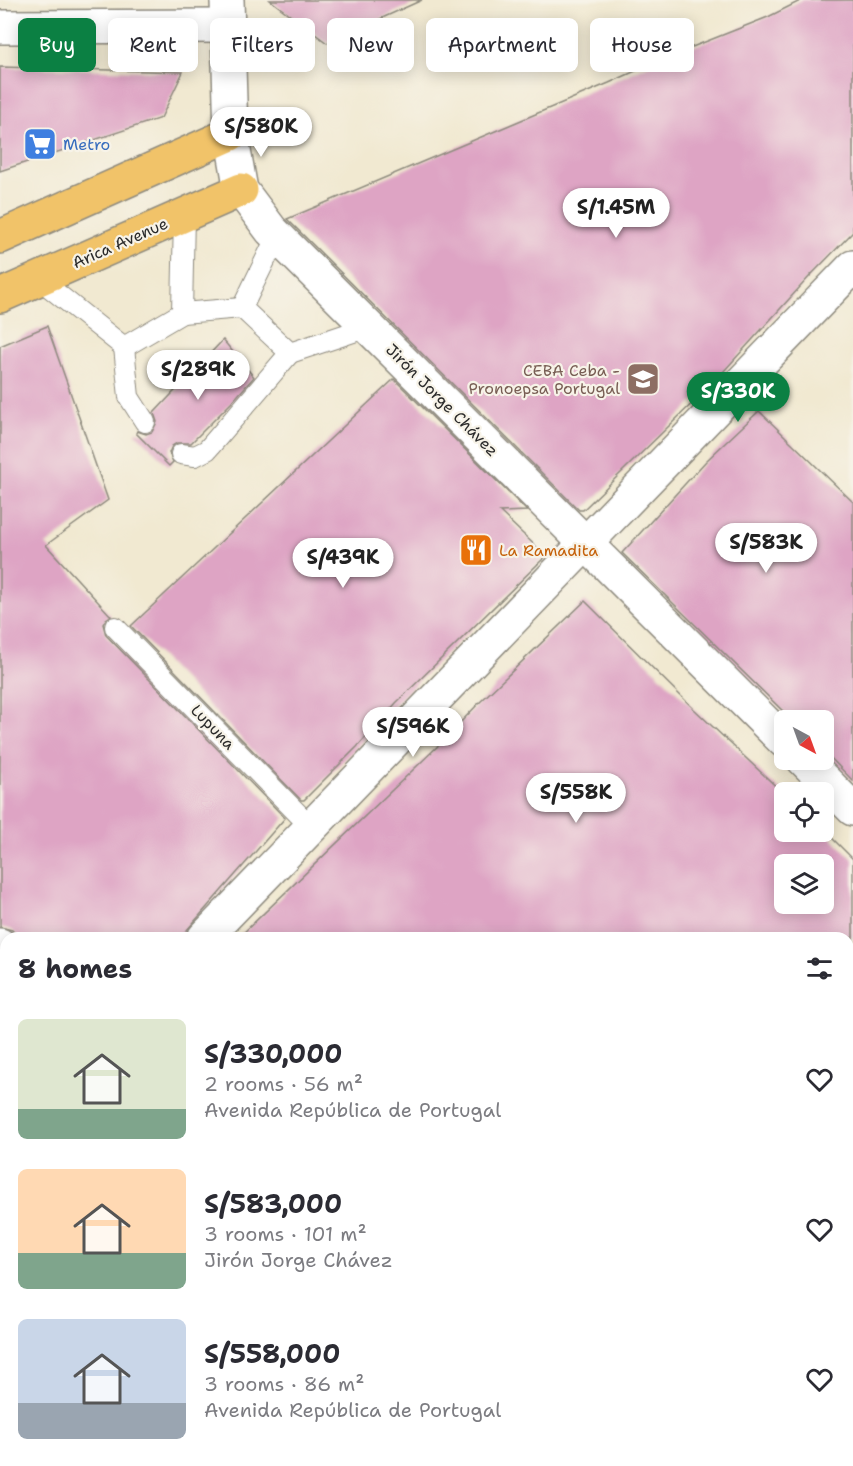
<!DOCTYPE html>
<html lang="en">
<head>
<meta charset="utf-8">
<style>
	:root { --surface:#fff; --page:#f7f7f7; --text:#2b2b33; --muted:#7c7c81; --accent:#0b8043 }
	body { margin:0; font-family:"Shantell Sans",sans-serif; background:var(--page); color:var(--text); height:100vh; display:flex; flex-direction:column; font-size:22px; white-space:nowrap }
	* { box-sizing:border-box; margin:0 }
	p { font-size:20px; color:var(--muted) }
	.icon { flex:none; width:33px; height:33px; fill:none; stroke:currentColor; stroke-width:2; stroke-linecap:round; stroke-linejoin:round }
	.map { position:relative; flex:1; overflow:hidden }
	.panel { position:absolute; left:0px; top:932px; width:854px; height:536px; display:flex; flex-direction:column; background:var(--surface); border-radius:18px 18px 0 0; box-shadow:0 3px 15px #0003 }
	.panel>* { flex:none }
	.banner { position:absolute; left:18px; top:18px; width:818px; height:54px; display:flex; gap:12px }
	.needle { width:39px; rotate:139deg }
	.buttons { position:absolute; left:774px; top:710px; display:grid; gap:12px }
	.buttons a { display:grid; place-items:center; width:60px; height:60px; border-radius:9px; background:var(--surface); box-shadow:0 3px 15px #0003; font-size:30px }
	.price { position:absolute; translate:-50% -51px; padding:0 14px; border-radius:21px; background:#fff; color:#222; font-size:20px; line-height:39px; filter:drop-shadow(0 2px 3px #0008) }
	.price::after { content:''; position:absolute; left:50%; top:36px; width:18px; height:14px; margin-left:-9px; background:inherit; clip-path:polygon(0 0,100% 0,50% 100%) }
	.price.selected { background:var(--accent); color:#fff }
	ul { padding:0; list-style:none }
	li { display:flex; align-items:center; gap:18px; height:150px; padding:0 18px }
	li span { display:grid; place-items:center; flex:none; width:168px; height:120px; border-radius:9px; color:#555 }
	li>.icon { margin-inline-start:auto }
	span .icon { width:72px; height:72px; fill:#fffc; stroke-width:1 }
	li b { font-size:26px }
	h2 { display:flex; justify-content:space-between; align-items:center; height:72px; padding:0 18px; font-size:26px }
	.tag { padding:0 21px; border-radius:9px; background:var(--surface); box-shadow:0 3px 15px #0003; font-size:21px; line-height:54px }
	.tag.selected { background:var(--accent); color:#fff }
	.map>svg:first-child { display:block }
	.building { fill:#dea4c4; fill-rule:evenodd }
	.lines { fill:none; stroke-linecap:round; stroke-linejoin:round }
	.lane-casing { stroke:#8e8a7e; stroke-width:22 }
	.street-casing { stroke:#8e8a7e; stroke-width:36 }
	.secondary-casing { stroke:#8e8a7e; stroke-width:36 }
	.primary-casing { stroke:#8e8a7e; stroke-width:36 }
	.lane { stroke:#fff; stroke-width:20 }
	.street { stroke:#fff; stroke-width:33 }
	.secondary { stroke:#f9e7c3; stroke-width:33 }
	.primary { stroke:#f1c369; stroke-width:33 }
	.labels { text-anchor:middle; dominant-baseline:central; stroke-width:4.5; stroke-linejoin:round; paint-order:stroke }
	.shop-label { font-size:16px; fill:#366cbe; stroke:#f7f3e8; text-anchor:start }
	.street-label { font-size:16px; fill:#2b2b2b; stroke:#f7f3e8 }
	.education-label { font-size:16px; fill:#785e54; stroke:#f7f3e8; text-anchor:end }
	.food-label { font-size:16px; fill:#c56008; stroke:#f7f3e8; text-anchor:start }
</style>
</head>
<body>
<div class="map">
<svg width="853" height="1466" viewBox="0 0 853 1466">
	<rect width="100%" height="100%" fill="#f7f3e8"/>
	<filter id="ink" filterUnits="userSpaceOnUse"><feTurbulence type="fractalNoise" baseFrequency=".0167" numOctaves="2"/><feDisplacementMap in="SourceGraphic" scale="12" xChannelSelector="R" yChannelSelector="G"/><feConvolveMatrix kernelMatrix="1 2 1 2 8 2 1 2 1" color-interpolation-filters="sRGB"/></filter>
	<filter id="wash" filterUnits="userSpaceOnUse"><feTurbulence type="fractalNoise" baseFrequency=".008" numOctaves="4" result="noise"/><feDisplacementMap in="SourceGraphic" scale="24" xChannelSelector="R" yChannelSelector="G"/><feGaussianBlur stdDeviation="1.35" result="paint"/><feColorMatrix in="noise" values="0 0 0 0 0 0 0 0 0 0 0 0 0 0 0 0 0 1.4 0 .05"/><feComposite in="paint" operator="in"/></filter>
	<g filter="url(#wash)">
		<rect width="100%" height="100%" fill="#f1e9d1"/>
		<g id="blocks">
			<g class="building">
				<path d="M 270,0 L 422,0 L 327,43 Z"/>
				<path d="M 802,0 L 853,0 L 853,232 L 810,276 L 714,382 L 583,510 L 579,510 L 287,219 L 609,83 L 662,59 L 768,17 Z"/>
				<path d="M 0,67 L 183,72 L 161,118 L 0,171 Z"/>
				<path d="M 47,326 L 108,500 L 46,545 L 111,616 L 106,619 L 103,624 L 106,635 L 285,818 L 180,938 L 19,938 L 12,930 L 0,927 L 0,346 Z"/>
				<path d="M 223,340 L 254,377 L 231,403 L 191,443 L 177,443 L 172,446 L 169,453 L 173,462 L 169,466 L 136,433 L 137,431 L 146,434 L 152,432 L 157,422 L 154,413 Z"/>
				<path d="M 394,379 L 527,511 L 500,512 L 546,556 L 396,703 L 357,747 L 304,800 L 301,800 L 131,626 Z"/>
				<path d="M 759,411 L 853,502 L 853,781 L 824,751 L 824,720 L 792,720 L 622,553 L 706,461 Z"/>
				<path d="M 585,601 L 694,709 L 784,794 L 784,831 L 824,830 L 853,859 L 853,938 L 238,938 L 440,744 L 478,704 ZM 784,864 L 824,864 L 824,903 L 784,903 Z"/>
			</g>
		</g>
	</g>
	<g filter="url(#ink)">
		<use href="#blocks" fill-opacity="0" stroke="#8e8a7e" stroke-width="1.5"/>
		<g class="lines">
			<defs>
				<g id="lane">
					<path d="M 277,236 L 242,308 L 290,353 L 368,327"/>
					<path d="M 39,279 L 124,347 L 182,313 L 184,215"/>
					<path d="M 182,313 L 242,308"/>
					<path d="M 124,347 L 129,397 L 145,422"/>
					<path d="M 181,454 L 195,456 L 207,450 L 290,353"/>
					<path d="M 115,627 L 311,827"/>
				</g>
				<g id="street">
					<path d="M 227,0 L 231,134 L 241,190 L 271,230 L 784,741"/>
					<path d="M 0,27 L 228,26"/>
					<path d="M 803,759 L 853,809"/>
					<path d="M 204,938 L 853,267"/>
					<path d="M 0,945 L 6,950"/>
					<path d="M 0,1149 L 6,1142"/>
					<path d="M 848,1413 L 853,1418"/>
				</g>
				<g id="secondary">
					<path d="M 848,1035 L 853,1030"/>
					<path d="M 430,1466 L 435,1461"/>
				</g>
				<g id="primary">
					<path d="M 0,237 L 231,134"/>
					<path d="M 0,296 L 241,190"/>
				</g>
			</defs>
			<use href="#lane" class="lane-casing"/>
			<use href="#street" class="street-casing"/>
			<use href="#secondary" class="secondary-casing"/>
			<use href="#primary" class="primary-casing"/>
			<use href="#lane" class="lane"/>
			<use href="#street" class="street"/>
			<use href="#secondary" class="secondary"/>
			<use href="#primary" class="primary"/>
		</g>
	</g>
	<defs>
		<symbol id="supermarket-square" viewBox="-11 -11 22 22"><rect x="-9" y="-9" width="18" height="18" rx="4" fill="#3f7fe0" stroke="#f7f3e8"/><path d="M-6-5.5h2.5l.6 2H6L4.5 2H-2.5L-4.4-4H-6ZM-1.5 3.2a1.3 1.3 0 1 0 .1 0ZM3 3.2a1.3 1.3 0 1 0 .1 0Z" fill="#fff"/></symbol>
		<symbol id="school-square" viewBox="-11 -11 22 22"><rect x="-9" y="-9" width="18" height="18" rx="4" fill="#8d6e63" stroke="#f7f3e8"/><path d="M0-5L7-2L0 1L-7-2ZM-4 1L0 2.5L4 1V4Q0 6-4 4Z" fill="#fff"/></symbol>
		<symbol id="restaurant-square" viewBox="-11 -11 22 22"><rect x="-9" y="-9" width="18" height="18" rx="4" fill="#e8710a" stroke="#f7f3e8"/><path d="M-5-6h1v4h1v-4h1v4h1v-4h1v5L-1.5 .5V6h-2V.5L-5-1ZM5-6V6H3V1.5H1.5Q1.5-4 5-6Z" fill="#fff"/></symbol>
	</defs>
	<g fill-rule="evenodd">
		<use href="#supermarket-square" x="21" y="125" width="38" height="38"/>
		<use href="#school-square" x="624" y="360" width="38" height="38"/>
		<use href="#restaurant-square" x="457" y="531" width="38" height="38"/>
	</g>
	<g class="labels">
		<g class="shop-label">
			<text x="63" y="144">Metro</text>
		</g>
		<g class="street-label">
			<text transform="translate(120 243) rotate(-24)">Arica Avenue</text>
			<text transform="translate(442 400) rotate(45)">Jirón Jorge Chávez</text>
			<text transform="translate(213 727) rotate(46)">Lupuna</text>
		</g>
		<g class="education-label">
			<text x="620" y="370">CEBA Ceba -<tspan x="620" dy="18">Pronoepsa Portugal</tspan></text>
		</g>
		<g class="food-label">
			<text x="499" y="550">La Ramadita</text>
		</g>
	</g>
</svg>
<div class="buttons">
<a><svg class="needle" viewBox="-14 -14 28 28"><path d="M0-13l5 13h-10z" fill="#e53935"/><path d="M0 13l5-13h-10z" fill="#7c7c81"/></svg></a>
<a><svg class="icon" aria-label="locate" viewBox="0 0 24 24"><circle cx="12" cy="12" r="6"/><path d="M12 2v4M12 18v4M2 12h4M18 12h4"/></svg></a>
<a><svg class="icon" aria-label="layers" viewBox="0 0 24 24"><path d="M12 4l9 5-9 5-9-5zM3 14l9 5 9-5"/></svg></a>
</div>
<b class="price" style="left:261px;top:158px">S/580K</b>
<b class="price" style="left:616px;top:239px">S/1.45M</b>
<b class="price" style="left:198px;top:401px">S/289K</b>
<b class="price selected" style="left:738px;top:423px">S/330K</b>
<b class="price" style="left:766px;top:574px">S/583K</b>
<b class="price" style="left:343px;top:589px">S/439K</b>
<b class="price" style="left:413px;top:758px">S/596K</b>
<b class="price" style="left:576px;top:824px">S/558K</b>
<div class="banner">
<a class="tag selected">Buy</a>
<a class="tag">Rent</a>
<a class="tag">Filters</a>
<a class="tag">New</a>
<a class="tag">Apartment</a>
<a class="tag">House</a>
</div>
<section class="panel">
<h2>8 homes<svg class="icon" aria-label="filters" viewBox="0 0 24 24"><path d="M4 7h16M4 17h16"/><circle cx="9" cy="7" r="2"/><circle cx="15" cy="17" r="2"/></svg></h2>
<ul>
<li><span style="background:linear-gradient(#dfe7d0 75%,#7fa58c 0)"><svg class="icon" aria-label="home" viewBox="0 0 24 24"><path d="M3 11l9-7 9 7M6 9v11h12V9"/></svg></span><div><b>S/330,000</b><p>2 rooms · 56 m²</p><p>Avenida República de Portugal</p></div><svg class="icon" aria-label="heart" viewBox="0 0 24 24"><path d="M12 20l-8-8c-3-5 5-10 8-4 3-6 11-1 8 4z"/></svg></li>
<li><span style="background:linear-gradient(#ffd9b3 70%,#7fa58c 0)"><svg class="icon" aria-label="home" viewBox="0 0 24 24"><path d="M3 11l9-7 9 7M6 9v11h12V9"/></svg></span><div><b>S/583,000</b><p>3 rooms · 101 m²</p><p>Jirón Jorge Chávez</p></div><svg class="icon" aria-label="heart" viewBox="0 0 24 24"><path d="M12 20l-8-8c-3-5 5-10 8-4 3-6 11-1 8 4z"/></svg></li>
<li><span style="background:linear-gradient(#c9d6e8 70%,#9aa5b1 0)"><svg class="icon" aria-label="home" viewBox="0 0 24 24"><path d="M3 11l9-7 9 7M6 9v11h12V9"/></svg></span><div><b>S/558,000</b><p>3 rooms · 86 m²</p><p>Avenida República de Portugal</p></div><svg class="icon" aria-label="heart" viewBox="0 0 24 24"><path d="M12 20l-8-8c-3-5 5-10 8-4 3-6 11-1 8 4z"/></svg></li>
</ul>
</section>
</div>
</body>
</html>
